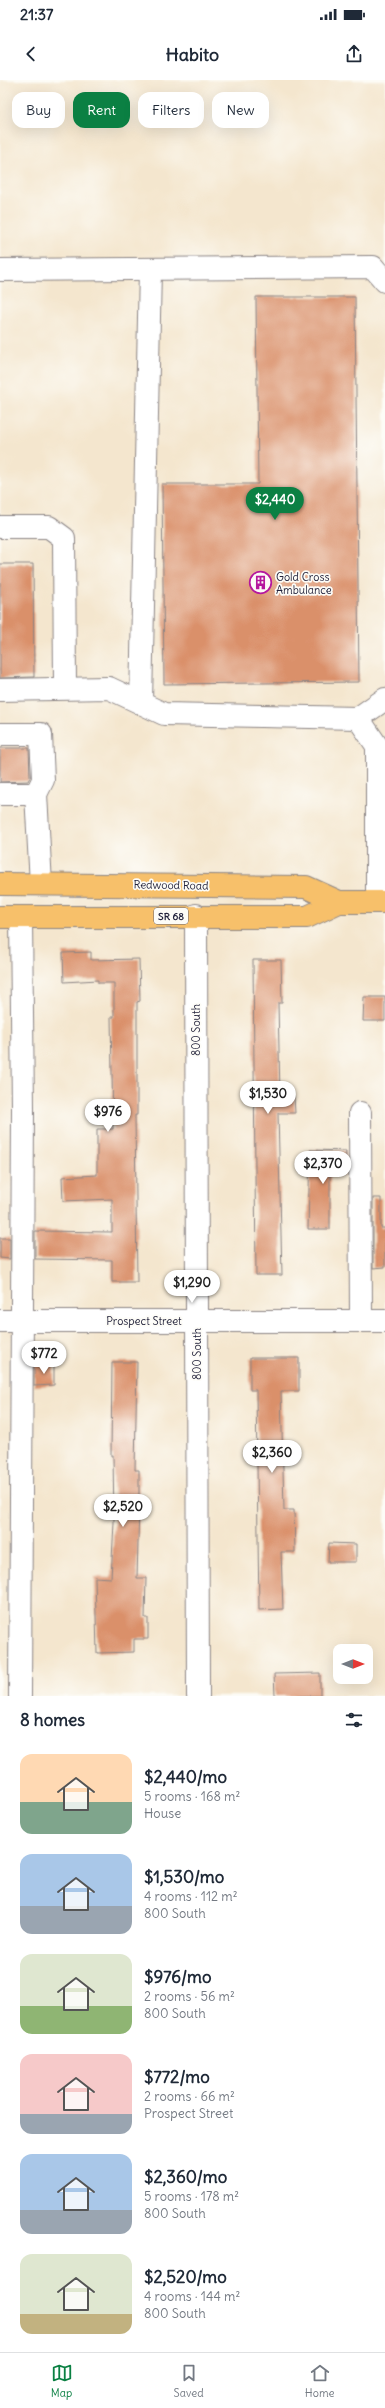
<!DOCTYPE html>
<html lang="en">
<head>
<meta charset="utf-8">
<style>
	:root { --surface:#fff; --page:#f2f2f3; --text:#1f2937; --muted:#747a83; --line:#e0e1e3; --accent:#0b8043 }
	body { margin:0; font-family:Delius,sans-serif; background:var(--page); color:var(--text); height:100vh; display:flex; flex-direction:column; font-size:15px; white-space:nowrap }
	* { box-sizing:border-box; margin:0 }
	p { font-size:13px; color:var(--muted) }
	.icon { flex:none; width:22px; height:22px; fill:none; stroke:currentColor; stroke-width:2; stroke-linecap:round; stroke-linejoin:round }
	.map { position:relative; height:1616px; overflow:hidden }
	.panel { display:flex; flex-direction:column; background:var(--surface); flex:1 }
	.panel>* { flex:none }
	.top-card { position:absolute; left:12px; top:12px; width:361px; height:36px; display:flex; gap:8px }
	.needle { width:26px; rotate:90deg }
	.fabs { position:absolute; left:333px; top:1564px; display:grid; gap:8px }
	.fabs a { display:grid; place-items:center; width:40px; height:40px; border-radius:8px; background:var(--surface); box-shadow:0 4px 16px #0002; font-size:20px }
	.price { position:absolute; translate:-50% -34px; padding:0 9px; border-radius:14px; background:#fff; color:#222; font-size:13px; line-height:26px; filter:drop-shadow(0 1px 2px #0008) }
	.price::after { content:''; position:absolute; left:50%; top:24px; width:12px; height:9px; margin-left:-6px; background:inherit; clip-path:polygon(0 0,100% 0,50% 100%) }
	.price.on { background:var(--accent); color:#fff }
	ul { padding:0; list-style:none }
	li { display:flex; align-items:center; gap:12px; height:100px; padding:0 20px }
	li span { display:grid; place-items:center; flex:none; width:112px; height:80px; border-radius:12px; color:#555 }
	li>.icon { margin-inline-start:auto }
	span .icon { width:48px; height:48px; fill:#fffc; stroke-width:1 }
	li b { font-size:17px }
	h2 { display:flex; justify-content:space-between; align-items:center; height:48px; padding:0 20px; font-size:17px }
	.pill { padding:0 14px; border-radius:12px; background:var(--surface); box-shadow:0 4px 16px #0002; font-size:14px; line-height:36px }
	.pill.on { background:var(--accent); color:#fff }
	.status { display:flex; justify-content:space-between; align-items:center; height:28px; padding:0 20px; background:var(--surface); direction:ltr }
	.status svg { height:11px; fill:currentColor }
	header { display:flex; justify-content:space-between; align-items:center; height:52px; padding:0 20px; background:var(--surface); font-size:18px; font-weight:700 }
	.menu { display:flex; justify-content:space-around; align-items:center; height:56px; border-top:1px solid var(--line); background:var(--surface); font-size:11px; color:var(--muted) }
	.menu a { display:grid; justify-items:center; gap:2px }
	.menu .on { color:var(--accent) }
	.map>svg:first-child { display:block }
	.building { fill:#da906b }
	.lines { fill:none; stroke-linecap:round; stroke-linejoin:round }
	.minor-casing { stroke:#8b8484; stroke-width:24 }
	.major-casing { stroke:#8b8484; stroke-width:24 }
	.minor { stroke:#fff; stroke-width:22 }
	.major { stroke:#f7c06b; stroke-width:22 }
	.labels { text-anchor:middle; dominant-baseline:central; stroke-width:3.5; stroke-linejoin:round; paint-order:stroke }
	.shield { fill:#fdfcf7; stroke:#646373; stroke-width:1 }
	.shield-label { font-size:10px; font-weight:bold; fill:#22223b }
	.poi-label { font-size:11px; fill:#22223b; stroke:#fdfcf7; text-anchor:start }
	.street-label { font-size:11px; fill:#22223b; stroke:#fdfcf7 }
</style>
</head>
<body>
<div class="status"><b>21:37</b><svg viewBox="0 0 49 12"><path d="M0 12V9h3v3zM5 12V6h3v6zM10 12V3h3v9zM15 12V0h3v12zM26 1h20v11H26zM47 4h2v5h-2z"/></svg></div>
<header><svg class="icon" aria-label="back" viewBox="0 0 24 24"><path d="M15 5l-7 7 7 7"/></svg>Habito<svg class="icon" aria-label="share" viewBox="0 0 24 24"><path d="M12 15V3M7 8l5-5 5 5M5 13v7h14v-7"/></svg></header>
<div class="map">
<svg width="385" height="1616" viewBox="0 0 385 1616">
	<rect width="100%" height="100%" fill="#fdfcf7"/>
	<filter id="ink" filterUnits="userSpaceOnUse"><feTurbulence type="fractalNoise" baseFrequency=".025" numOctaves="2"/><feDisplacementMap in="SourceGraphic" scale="8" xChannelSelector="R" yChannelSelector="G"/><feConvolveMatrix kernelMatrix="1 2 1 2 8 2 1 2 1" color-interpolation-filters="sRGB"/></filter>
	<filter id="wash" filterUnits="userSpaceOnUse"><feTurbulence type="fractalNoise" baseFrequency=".012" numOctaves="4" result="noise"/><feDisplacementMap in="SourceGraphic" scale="16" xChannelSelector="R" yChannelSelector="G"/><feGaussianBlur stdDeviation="0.9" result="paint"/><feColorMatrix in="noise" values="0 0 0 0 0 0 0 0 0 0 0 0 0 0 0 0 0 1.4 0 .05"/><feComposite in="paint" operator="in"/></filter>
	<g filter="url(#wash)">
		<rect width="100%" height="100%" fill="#f4e6ce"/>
		<g id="blocks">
			<g class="building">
				<path d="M 256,217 L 355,217 L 359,602 L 164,604 L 162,404 L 258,404 Z"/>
				<path d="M 0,484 L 33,484 L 34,597 L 0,598 Z"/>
				<path d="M 0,668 L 29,668 L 30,697 L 28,701 L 0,702 Z"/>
				<path d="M 91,872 L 91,880 L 139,879 L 140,921 L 137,922 L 137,1035 L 135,1035 L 137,1202 L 112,1202 L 112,1180 L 35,1179 L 35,1151 L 112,1152 L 112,1119 L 63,1121 L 62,1097 L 97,1095 L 97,1049 L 113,1049 L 111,937 L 114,937 L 114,903 L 98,903 L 98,900 L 64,902 L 63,873 Z"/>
				<path d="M 253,880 L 281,880 L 282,923 L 278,923 L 280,1016 L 294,1016 L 295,1033 L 278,1033 L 282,1195 L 256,1195 Z"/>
				<path d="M 364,917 L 385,917 L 385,941 L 363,941 Z"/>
				<path d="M 310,1070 L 346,1071 L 345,1095 L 330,1095 L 330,1149 L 308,1149 Z"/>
				<path d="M 373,1118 L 381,1118 L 381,1148 L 385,1148 L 385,1187 L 373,1188 Z"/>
				<path d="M 0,1158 L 10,1158 L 10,1179 L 0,1178 Z"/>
				<path d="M 250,1278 L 299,1278 L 299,1311 L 281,1311 L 284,1430 L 294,1430 L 295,1472 L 281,1472 L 283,1529 L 259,1530 L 256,1310 L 250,1310 Z"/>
				<path d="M 112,1282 L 137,1282 L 135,1390 L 139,1390 L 139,1426 L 137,1498 L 146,1498 L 145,1538 L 148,1538 L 148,1559 L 134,1559 L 134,1572 L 97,1573 L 95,1497 L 111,1498 L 114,1443 L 113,1375 L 111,1375 Z"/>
				<path d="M 54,1284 L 54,1305 L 34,1306 L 34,1285 Z"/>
				<path d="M 329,1463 L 356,1464 L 356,1482 L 328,1482 Z"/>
				<path d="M 320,1593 L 320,1616 L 275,1616 L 274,1594 Z"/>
			</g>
		</g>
	</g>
	<g filter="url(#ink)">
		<use href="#blocks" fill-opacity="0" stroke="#8b8484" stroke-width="1"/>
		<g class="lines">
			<defs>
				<g id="minor">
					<path d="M 0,190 L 373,187 L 385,201"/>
					<path d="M 0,447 L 49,447 L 64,458 L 65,608"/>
					<path d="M 0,610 L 109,608 L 164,634 L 358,638 L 385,619"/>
					<path d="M 141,623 L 150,189"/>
					<path d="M 358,638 L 377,666 L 377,822"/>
					<path d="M 0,654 L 41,654 L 43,700 L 36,714"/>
					<path d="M 0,714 L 36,714 L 41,804"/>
					<path d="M 196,835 L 198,1616"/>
					<path d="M 360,1033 L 361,1241"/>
					<path d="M 0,1241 L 385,1241"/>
					<path d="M 20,1616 L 23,1029 L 21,837"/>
				</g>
				<g id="major">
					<path d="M 0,804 L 306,807 L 339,822"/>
					<path d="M 0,837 L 307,837 L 339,822 L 385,822"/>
				</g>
			</defs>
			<use href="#minor" class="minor-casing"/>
			<use href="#major" class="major-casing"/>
			<use href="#minor" class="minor"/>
			<use href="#major" class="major"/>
		</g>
	</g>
	<defs>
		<symbol id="building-ring" viewBox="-11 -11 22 22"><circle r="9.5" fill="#fdfcf7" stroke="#b5179e" stroke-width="1.5"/><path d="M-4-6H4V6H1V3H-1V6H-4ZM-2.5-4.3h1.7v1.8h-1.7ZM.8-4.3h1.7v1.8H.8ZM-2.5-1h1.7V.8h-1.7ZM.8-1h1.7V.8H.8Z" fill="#b5179e"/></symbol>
	</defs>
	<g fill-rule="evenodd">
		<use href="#building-ring" x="248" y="490" width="25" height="25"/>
	</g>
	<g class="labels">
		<rect class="shield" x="154" y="828" width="34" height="16" rx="3"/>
		<g class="shield-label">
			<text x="171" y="836">SR 68</text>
		</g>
		<g class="poi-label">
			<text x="276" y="497">Gold Cross<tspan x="276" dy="13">Ambulance</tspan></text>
		</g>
		<g class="street-label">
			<text transform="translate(171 805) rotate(1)">Redwood Road</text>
			<text transform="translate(196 950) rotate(-90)">800 South</text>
			<text x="144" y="1241">Prospect Street</text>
			<text transform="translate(197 1274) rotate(-90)">800 South</text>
		</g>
	</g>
</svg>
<div class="fabs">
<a><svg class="needle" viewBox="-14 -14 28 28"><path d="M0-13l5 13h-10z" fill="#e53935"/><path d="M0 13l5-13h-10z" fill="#747a83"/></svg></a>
</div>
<b class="price on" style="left:275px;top:441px">$2,440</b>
<b class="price" style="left:268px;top:1035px">$1,530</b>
<b class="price" style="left:108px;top:1053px">$976</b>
<b class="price" style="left:323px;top:1105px">$2,370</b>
<b class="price" style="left:192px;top:1224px">$1,290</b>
<b class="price" style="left:44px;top:1295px">$772</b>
<b class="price" style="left:272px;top:1394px">$2,360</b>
<b class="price" style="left:123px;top:1448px">$2,520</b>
<div class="top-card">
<a class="pill">Buy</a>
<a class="pill on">Rent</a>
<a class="pill">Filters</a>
<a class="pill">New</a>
</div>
</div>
<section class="panel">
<h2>8 homes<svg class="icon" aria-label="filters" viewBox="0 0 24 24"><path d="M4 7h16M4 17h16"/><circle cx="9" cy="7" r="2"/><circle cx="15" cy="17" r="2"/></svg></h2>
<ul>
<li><span style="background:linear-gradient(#ffd9b3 60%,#7fa58c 0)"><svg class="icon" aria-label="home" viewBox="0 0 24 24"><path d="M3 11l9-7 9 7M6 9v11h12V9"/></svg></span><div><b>$2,440/mo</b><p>5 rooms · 168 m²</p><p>House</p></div></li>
<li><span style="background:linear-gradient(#a9c7e8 65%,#9aa5b1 0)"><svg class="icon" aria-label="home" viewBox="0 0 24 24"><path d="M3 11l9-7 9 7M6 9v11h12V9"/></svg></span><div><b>$1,530/mo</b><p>4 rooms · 112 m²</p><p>800 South</p></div></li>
<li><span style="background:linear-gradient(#dfe7d0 65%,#8fb573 0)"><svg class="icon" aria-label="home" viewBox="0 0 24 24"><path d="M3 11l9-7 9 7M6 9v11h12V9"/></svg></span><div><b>$976/mo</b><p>2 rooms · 56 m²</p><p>800 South</p></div></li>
<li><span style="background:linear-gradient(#f6c9c9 75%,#9aa5b1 0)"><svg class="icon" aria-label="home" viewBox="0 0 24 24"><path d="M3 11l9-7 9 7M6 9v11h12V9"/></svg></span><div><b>$772/mo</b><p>2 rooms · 66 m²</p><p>Prospect Street</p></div></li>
<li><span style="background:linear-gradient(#a9c7e8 70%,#9aa5b1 0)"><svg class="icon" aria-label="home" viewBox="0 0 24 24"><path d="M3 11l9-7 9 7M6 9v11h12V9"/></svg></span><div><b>$2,360/mo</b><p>5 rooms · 178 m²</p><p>800 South</p></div></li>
<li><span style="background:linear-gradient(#dfe7d0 75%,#c2b280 0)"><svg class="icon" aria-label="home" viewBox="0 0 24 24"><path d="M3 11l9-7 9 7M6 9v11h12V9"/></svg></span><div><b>$2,520/mo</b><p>4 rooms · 144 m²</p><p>800 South</p></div></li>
</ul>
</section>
<nav class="menu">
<a class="on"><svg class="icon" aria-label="map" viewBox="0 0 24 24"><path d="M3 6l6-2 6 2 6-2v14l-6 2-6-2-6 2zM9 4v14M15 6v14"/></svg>Map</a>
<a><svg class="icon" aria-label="saved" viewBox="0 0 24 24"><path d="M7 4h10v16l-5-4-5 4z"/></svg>Saved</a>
<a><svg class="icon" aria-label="home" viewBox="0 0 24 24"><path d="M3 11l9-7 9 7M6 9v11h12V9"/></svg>Home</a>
</nav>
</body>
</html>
